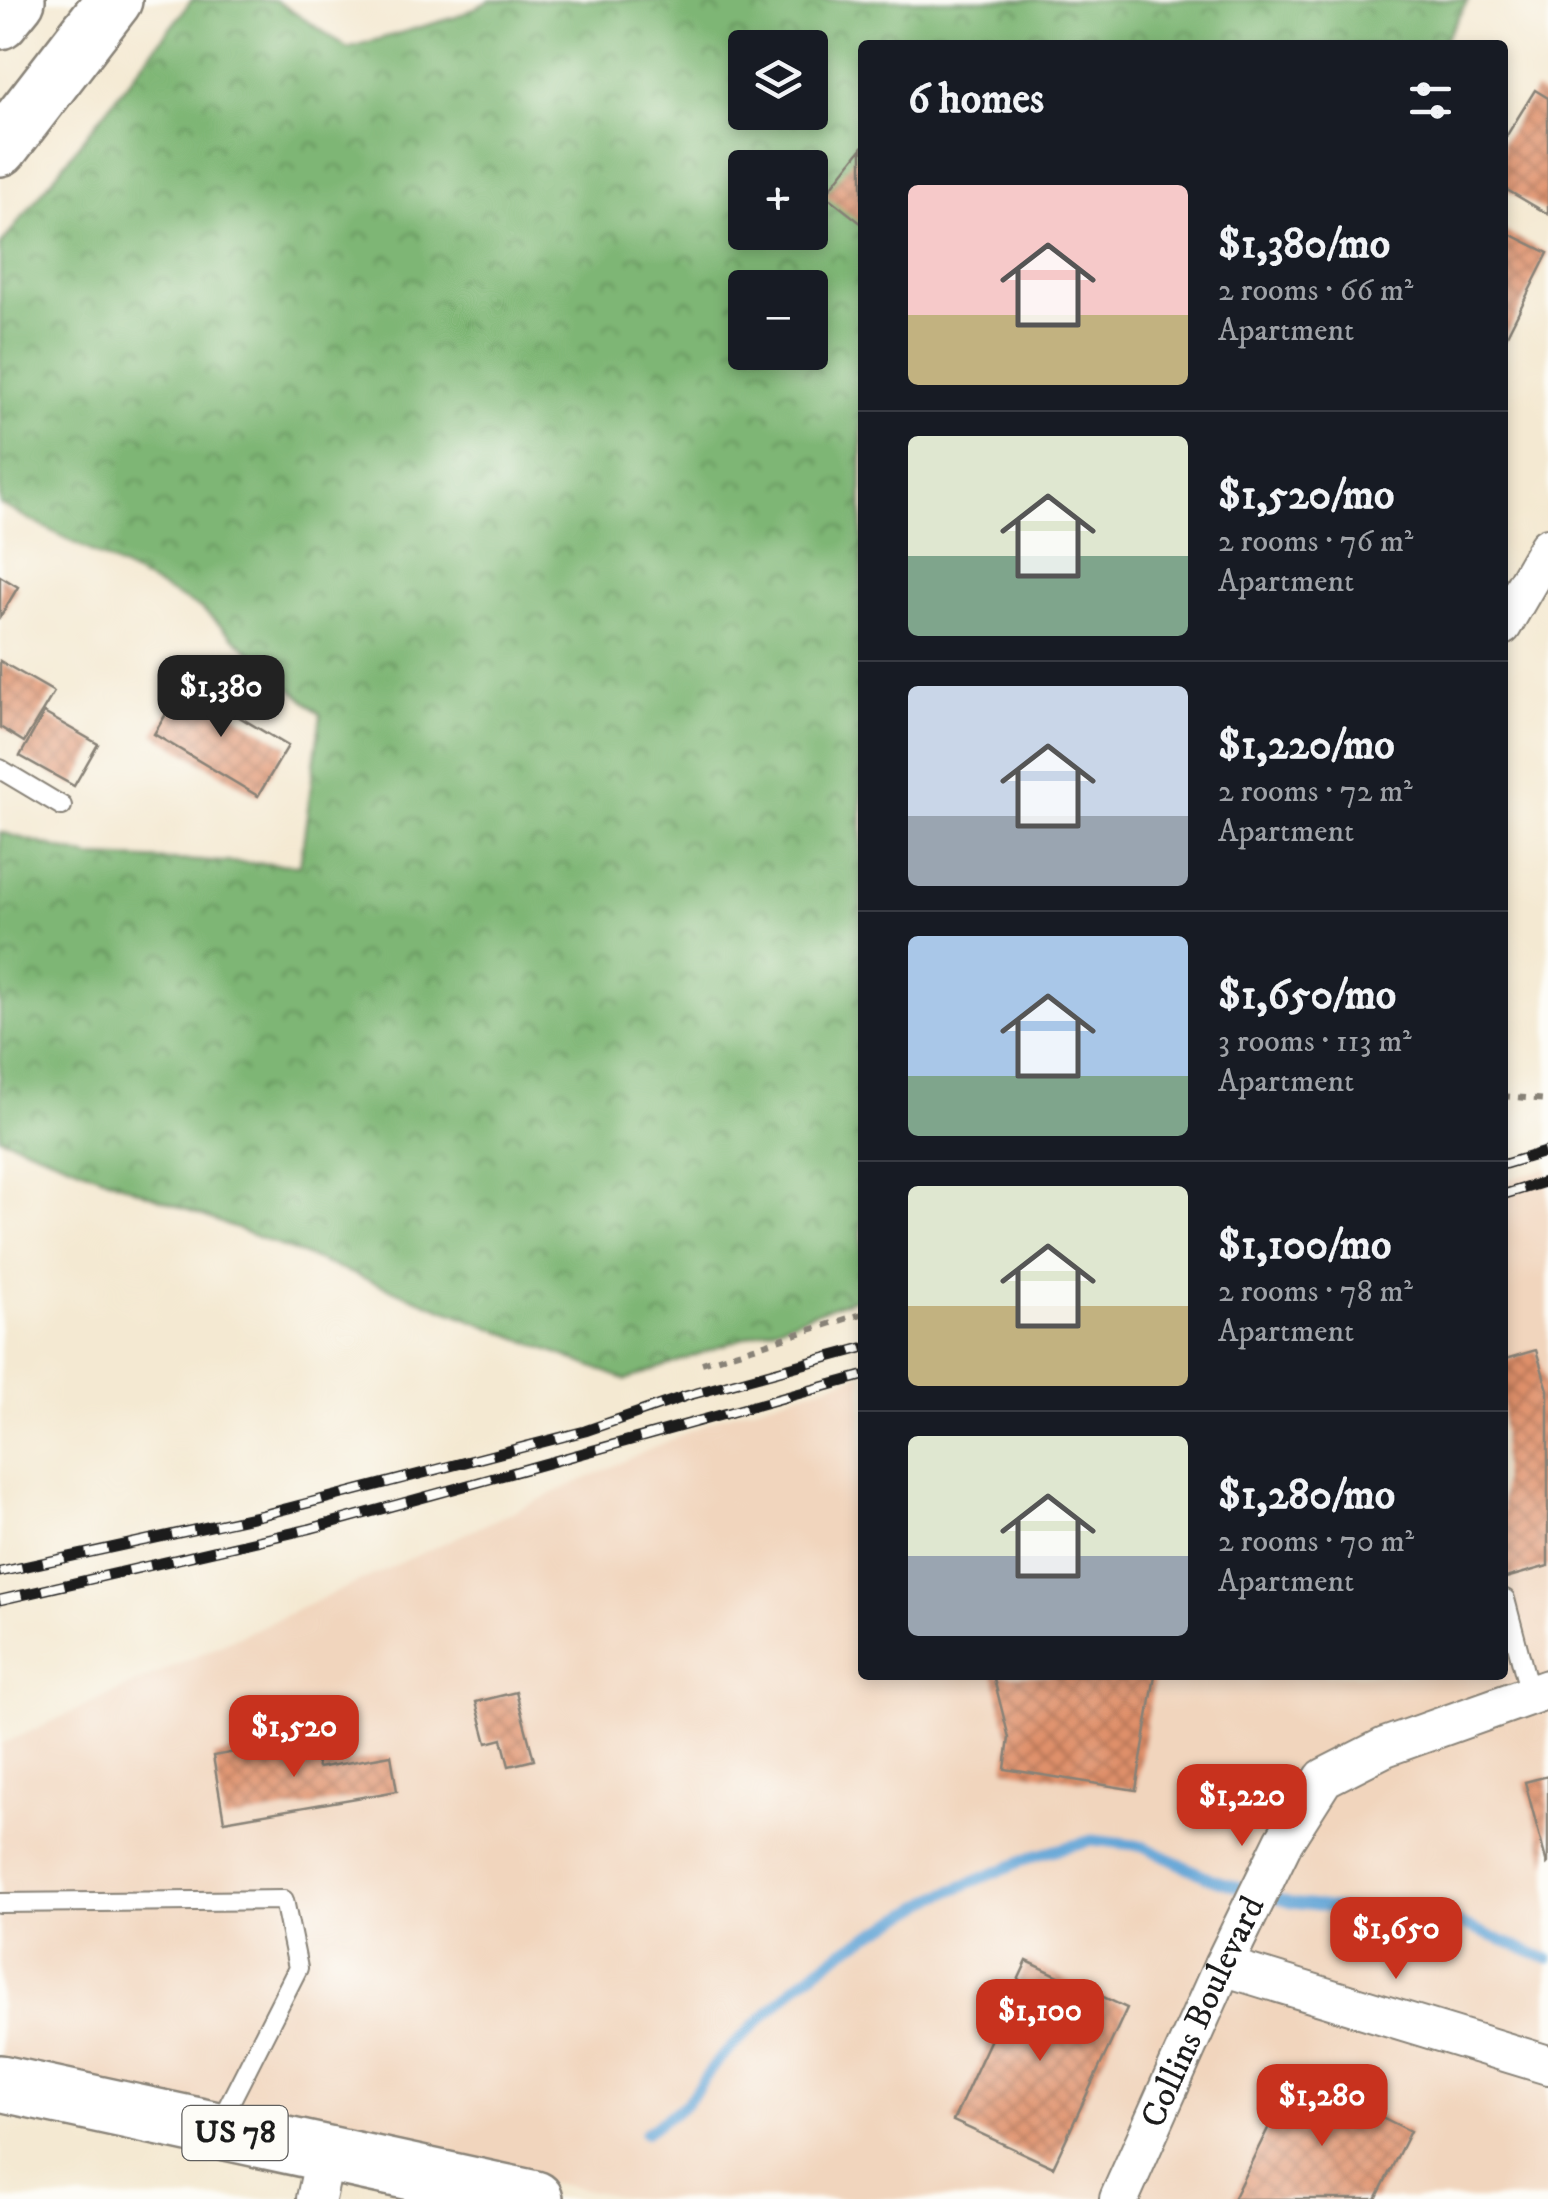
<!DOCTYPE html>
<html lang="en">
<head>
<meta charset="utf-8">
<style>
	:root { --surface:#171b24; --page:#242831; --text:#f1f3f6; --muted:#9ea1a6; --line:#363941; --accent:#c8321e }
	body { margin:0; font-family:"IM FELL DW Pica",serif; background:var(--page); color:var(--text); height:100vh; display:flex; flex-direction:column; font-size:38px; white-space:nowrap }
	* { box-sizing:border-box; margin:0 }
	p { font-size:32px; color:var(--muted) }
	.icon { flex:none; width:55px; height:55px; fill:none; stroke:currentColor; stroke-width:2; stroke-linecap:round; stroke-linejoin:round }
	.map { position:relative; flex:1; overflow:hidden }
	.drawer { position:absolute; left:858px; top:40px; width:650px; height:1640px; display:flex; flex-direction:column; background:var(--surface); border-radius:10px; box-shadow:0 5px 15px #0003 }
	.drawer>* { flex:none }
	.buttons { position:absolute; left:728px; top:30px; display:grid; gap:20px }
	.buttons a { display:grid; place-items:center; width:100px; height:100px; border-radius:10px; background:var(--surface); box-shadow:0 5px 15px #0003; font-size:50px }
	.price { position:absolute; translate:-50% -85px; padding:0 22px; border-radius:20px; background:var(--accent); color:#fff; font-size:32px; line-height:65px; filter:drop-shadow(0 2px 5px #0008) }
	.price::after { content:''; position:absolute; left:50%; top:60px; width:30px; height:22px; margin-left:-15px; background:inherit; clip-path:polygon(0 0,100% 0,50% 100%) }
	.price.selected { background:#222; color:#fff }
	ul { padding:0; list-style:none }
	li { display:flex; align-items:center; gap:30px; height:250px; padding:0 50px }
	li+li { border-top:2px solid var(--line) }
	li span { display:grid; place-items:center; flex:none; width:280px; height:200px; border-radius:10px; color:#555 }
	li>.icon { margin-inline-start:auto }
	span .icon { width:120px; height:120px; fill:#fffc; stroke-width:1 }
	li b { font-size:42px }
	h2 { display:flex; justify-content:space-between; align-items:center; height:120px; padding:0 50px; font-size:42px }
	.map>svg:first-child { display:block }
	.built { fill:#f1d5bd }
	.forest { fill:url(#forest-crowns); stroke:#4d6948; stroke-width:2.5; fill-rule:evenodd }
	.lines { fill:none; stroke-linecap:round; stroke-linejoin:round }
	.stream { stroke:#62a4d6; stroke-width:11 }
	.building { fill:url(#building-cross-hatch) }
	.lane-casing { stroke:#888277; stroke-width:22 }
	.street-casing { stroke:#888277; stroke-width:42 }
	.primary-casing { stroke:#888277; stroke-width:60 }
	.path { stroke:#888277; stroke-width:6; stroke-dasharray:8 8; stroke-linecap:butt }
	.lane { stroke:#fff; stroke-width:18 }
	.street { stroke:#fff; stroke-width:38 }
	.primary { stroke:#fff; stroke-width:55 }
	.rail-casing { stroke:#1c1c1c; stroke-width:11 }
	.rail { stroke:#fdfcf7; stroke-width:8; stroke-dasharray:22; stroke-linecap:butt }
	.labels { text-anchor:middle; dominant-baseline:central; stroke-width:10; stroke-linejoin:round; paint-order:stroke }
	.shield { fill:#fdfcf7; stroke:#605f5e; stroke-width:2.5 }
	.shield-label { font-size:32px; font-weight:bold; fill:#1c1c1c }
	.street-label { font-size:35px; fill:#1c1c1c; stroke:#fdfcf7 }
</style>
</head>
<body>
<div class="map">
<svg width="1548" height="2199" viewBox="0 0 1548 2199">
	<defs>
		<pattern id="forest-crowns" width="20" height="18" patternUnits="userSpaceOnUse" patternTransform="scale(2.5)"><rect width="20" height="18" fill="#7eb674"/><path d="M2 6a3 3 0 1 1 6 0M12 15a3 3 0 1 1 6 0" fill="none" stroke="#66935e"/></pattern>
		<pattern id="building-cross-hatch" width="8" height="8" patternUnits="userSpaceOnUse" patternTransform="scale(2.5)"><rect width="8" height="8" fill="#df906b"/><path d="M0 0l8 8M0 8l8-8" fill="none" stroke="#b47557"/></pattern>
	</defs>
	<rect width="100%" height="100%" fill="#fdfcf7"/>
	<filter id="ink" filterUnits="userSpaceOnUse"><feTurbulence type="fractalNoise" baseFrequency=".01" numOctaves="2"/><feDisplacementMap in="SourceGraphic" scale="20" xChannelSelector="R" yChannelSelector="G"/><feConvolveMatrix kernelMatrix="1 2 1 2 8 2 1 2 1" color-interpolation-filters="sRGB"/></filter>
	<filter id="wash" filterUnits="userSpaceOnUse"><feTurbulence type="fractalNoise" baseFrequency=".0048" numOctaves="4" result="noise"/><feDisplacementMap in="SourceGraphic" scale="40" xChannelSelector="R" yChannelSelector="G"/><feGaussianBlur stdDeviation="2.25" result="paint"/><feColorMatrix in="noise" values="0 0 0 0 0 0 0 0 0 0 0 0 0 0 0 0 0 1.4 0 .05"/><feComposite in="paint" operator="in"/></filter>
	<g filter="url(#wash)">
		<rect width="100%" height="100%" fill="#f4e9d2"/>
		<path class="built" d="M 1548,1168 L 1548,2199 L 634,2199 L 424,2158 L 0,2066 L 0,1745 L 721,1417 L 862,1374 L 862,1675 L 1502,1675 L 1503,1181 Z"/>
		<path class="forest" d="M 192,0 L 275,0 L 348,48 L 456,17 L 491,0 L 1468,0 L 1442,45 L 862,45 L 862,1296 L 626,1380 L 0,1137 L 0,832 L 90,857 L 300,865 L 321,715 L 202,609 L 0,504 L 0,246 ZM 745,48 L 810,48 L 810,112 L 745,112 ZM 745,168 L 810,168 L 810,232 L 745,232 ZM 745,288 L 810,288 L 810,352 L 745,352 Z"/>
		<g class="lines">
			<path class="stream" d="M 645,2133 L 686,2104 L 718,2060 L 799,1983 L 844,1950 L 939,1896 L 1037,1855 L 1092,1840 L 1143,1846 L 1209,1878 L 1291,1903 L 1456,1922 L 1548,1959"/>
		</g>
		<g id="blocks">
			<g class="building">
				<path d="M 1535,90 L 1548,98 L 1548,214 L 1502,187 L 1502,143 Z"/>
				<path d="M 862,148 L 862,224 L 825,195 Z"/>
				<path d="M 1502,230 L 1548,253 L 1502,345 Z"/>
				<path d="M 0,576 L 18,587 L 0,617 Z"/>
				<path d="M 0,661 L 54,692 L 24,742 L 0,727 Z"/>
				<path d="M 184,684 L 288,746 L 258,796 L 154,734 Z"/>
				<path d="M 44,713 L 98,744 L 74,786 L 20,756 Z"/>
				<path d="M 1536,1350 L 1548,1390 L 1548,1566 L 1502,1579 L 1502,1360 Z"/>
				<path d="M 993,1675 L 1155,1675 L 1136,1790 L 1005,1769 L 1009,1738 Z"/>
				<path d="M 516,1692 L 534,1760 L 509,1766 L 502,1739 L 487,1743 L 476,1702 Z"/>
				<path d="M 313,1738 L 318,1768 L 391,1755 L 397,1791 L 224,1821 L 213,1756 Z"/>
				<path d="M 1548,1776 L 1548,1863 L 1547,1864 L 1525,1782 Z"/>
				<path d="M 1027,1961 L 1127,2008 L 1053,2167 L 953,2121 Z"/>
				<path d="M 1295,2074 L 1410,2131 L 1376,2199 L 1233,2199 Z"/>
			</g>
		</g>
	</g>
	<g filter="url(#ink)">
		<use href="#blocks" fill-opacity="0" stroke="#888277" stroke-width="2.5"/>
		<g class="lines">
			<defs>
				<g id="lane">
					<path d="M 0,769 L 62,806"/>
					<path d="M 1502,1599 L 1505,1599 L 1530,1694"/>
					<path d="M 0,1903 L 284,1900 L 298,1968 L 219,2124"/>
				</g>
				<g id="street">
					<path d="M 1502,626 L 1548,547"/>
					<path d="M 1223,1966 L 1548,2065"/>
					<path d="M 316,2199 L 326,2152"/>
					<path id="s1" d="M 1119,2199 L 1223,1966 L 1284,1841 L 1324,1778 L 1385,1747 L 1548,1689"/>
				</g>
				<g id="primary">
					<path d="M 0,21 L 17,0"/>
					<path d="M 0,148 L 114,0"/>
					<path d="M 0,2083 L 535,2199"/>
				</g>
			</defs>
			<use href="#lane" class="lane-casing"/>
			<use href="#street" class="street-casing"/>
			<use href="#primary" class="primary-casing"/>
			<g class="path">
				<path d="M 1502,1096 L 1548,1100"/>
				<path d="M 702,1363 L 862,1314"/>
			</g>
			<use href="#lane" class="lane"/>
			<use href="#street" class="street"/>
			<use href="#primary" class="primary"/>
			<defs>
				<g id="rail">
					<path d="M 1502,1165 L 1548,1151"/>
					<path d="M 1502,1195 L 1548,1181"/>
					<path d="M 0,1572 L 262,1515 L 585,1431 L 686,1396 L 862,1348"/>
					<path d="M 0,1600 L 309,1529 L 862,1376"/>
				</g>
			</defs>
			<use href="#rail" class="rail-casing"/>
			<use href="#rail" class="rail"/>
		</g>
	</g>
	<g class="labels">
		<rect class="shield" x="182.5" y="2106" width="105" height="54" rx="8"/>
		<g class="shield-label">
			<text x="235" y="2133">US 78</text>
		</g>
		<g class="street-label">
			<text stroke="none"><textPath href="#s1" startOffset="205">Collins Boulevard</textPath></text>
		</g>
	</g>
</svg>
<div class="buttons">
<a><svg class="icon" aria-label="layers" viewBox="0 0 24 24"><path d="M12 4l9 5-9 5-9-5zM3 14l9 5 9-5"/></svg></a>
<a>+</a>
<a>−</a>
</div>
<b class="price selected" style="left:221px;top:740px">$1,380</b>
<b class="price" style="left:294px;top:1780px">$1,520</b>
<b class="price" style="left:1242px;top:1849px">$1,220</b>
<b class="price" style="left:1396px;top:1982px">$1,650</b>
<b class="price" style="left:1040px;top:2064px">$1,100</b>
<b class="price" style="left:1322px;top:2149px">$1,280</b>
<section class="drawer">
<h2>6 homes<svg class="icon" aria-label="filters" viewBox="0 0 24 24"><path d="M4 7h16M4 17h16"/><circle cx="9" cy="7" r="2"/><circle cx="15" cy="17" r="2"/></svg></h2>
<ul>
<li><span style="background:linear-gradient(#f6c9c9 65%,#c2b280 0)"><svg class="icon" aria-label="home" viewBox="0 0 24 24"><path d="M3 11l9-7 9 7M6 9v11h12V9"/></svg></span><div><b>$1,380/mo</b><p>2 rooms · 66 m²</p><p>Apartment</p></div></li>
<li><span style="background:linear-gradient(#dfe7d0 60%,#7fa58c 0)"><svg class="icon" aria-label="home" viewBox="0 0 24 24"><path d="M3 11l9-7 9 7M6 9v11h12V9"/></svg></span><div><b>$1,520/mo</b><p>2 rooms · 76 m²</p><p>Apartment</p></div></li>
<li><span style="background:linear-gradient(#c9d6e8 65%,#9aa5b1 0)"><svg class="icon" aria-label="home" viewBox="0 0 24 24"><path d="M3 11l9-7 9 7M6 9v11h12V9"/></svg></span><div><b>$1,220/mo</b><p>2 rooms · 72 m²</p><p>Apartment</p></div></li>
<li><span style="background:linear-gradient(#a9c7e8 70%,#7fa58c 0)"><svg class="icon" aria-label="home" viewBox="0 0 24 24"><path d="M3 11l9-7 9 7M6 9v11h12V9"/></svg></span><div><b>$1,650/mo</b><p>3 rooms · 113 m²</p><p>Apartment</p></div></li>
<li><span style="background:linear-gradient(#dfe7d0 60%,#c2b280 0)"><svg class="icon" aria-label="home" viewBox="0 0 24 24"><path d="M3 11l9-7 9 7M6 9v11h12V9"/></svg></span><div><b>$1,100/mo</b><p>2 rooms · 78 m²</p><p>Apartment</p></div></li>
<li><span style="background:linear-gradient(#dfe7d0 60%,#9aa5b1 0)"><svg class="icon" aria-label="home" viewBox="0 0 24 24"><path d="M3 11l9-7 9 7M6 9v11h12V9"/></svg></span><div><b>$1,280/mo</b><p>2 rooms · 70 m²</p><p>Apartment</p></div></li>
</ul>
</section>
</div>
</body>
</html>
